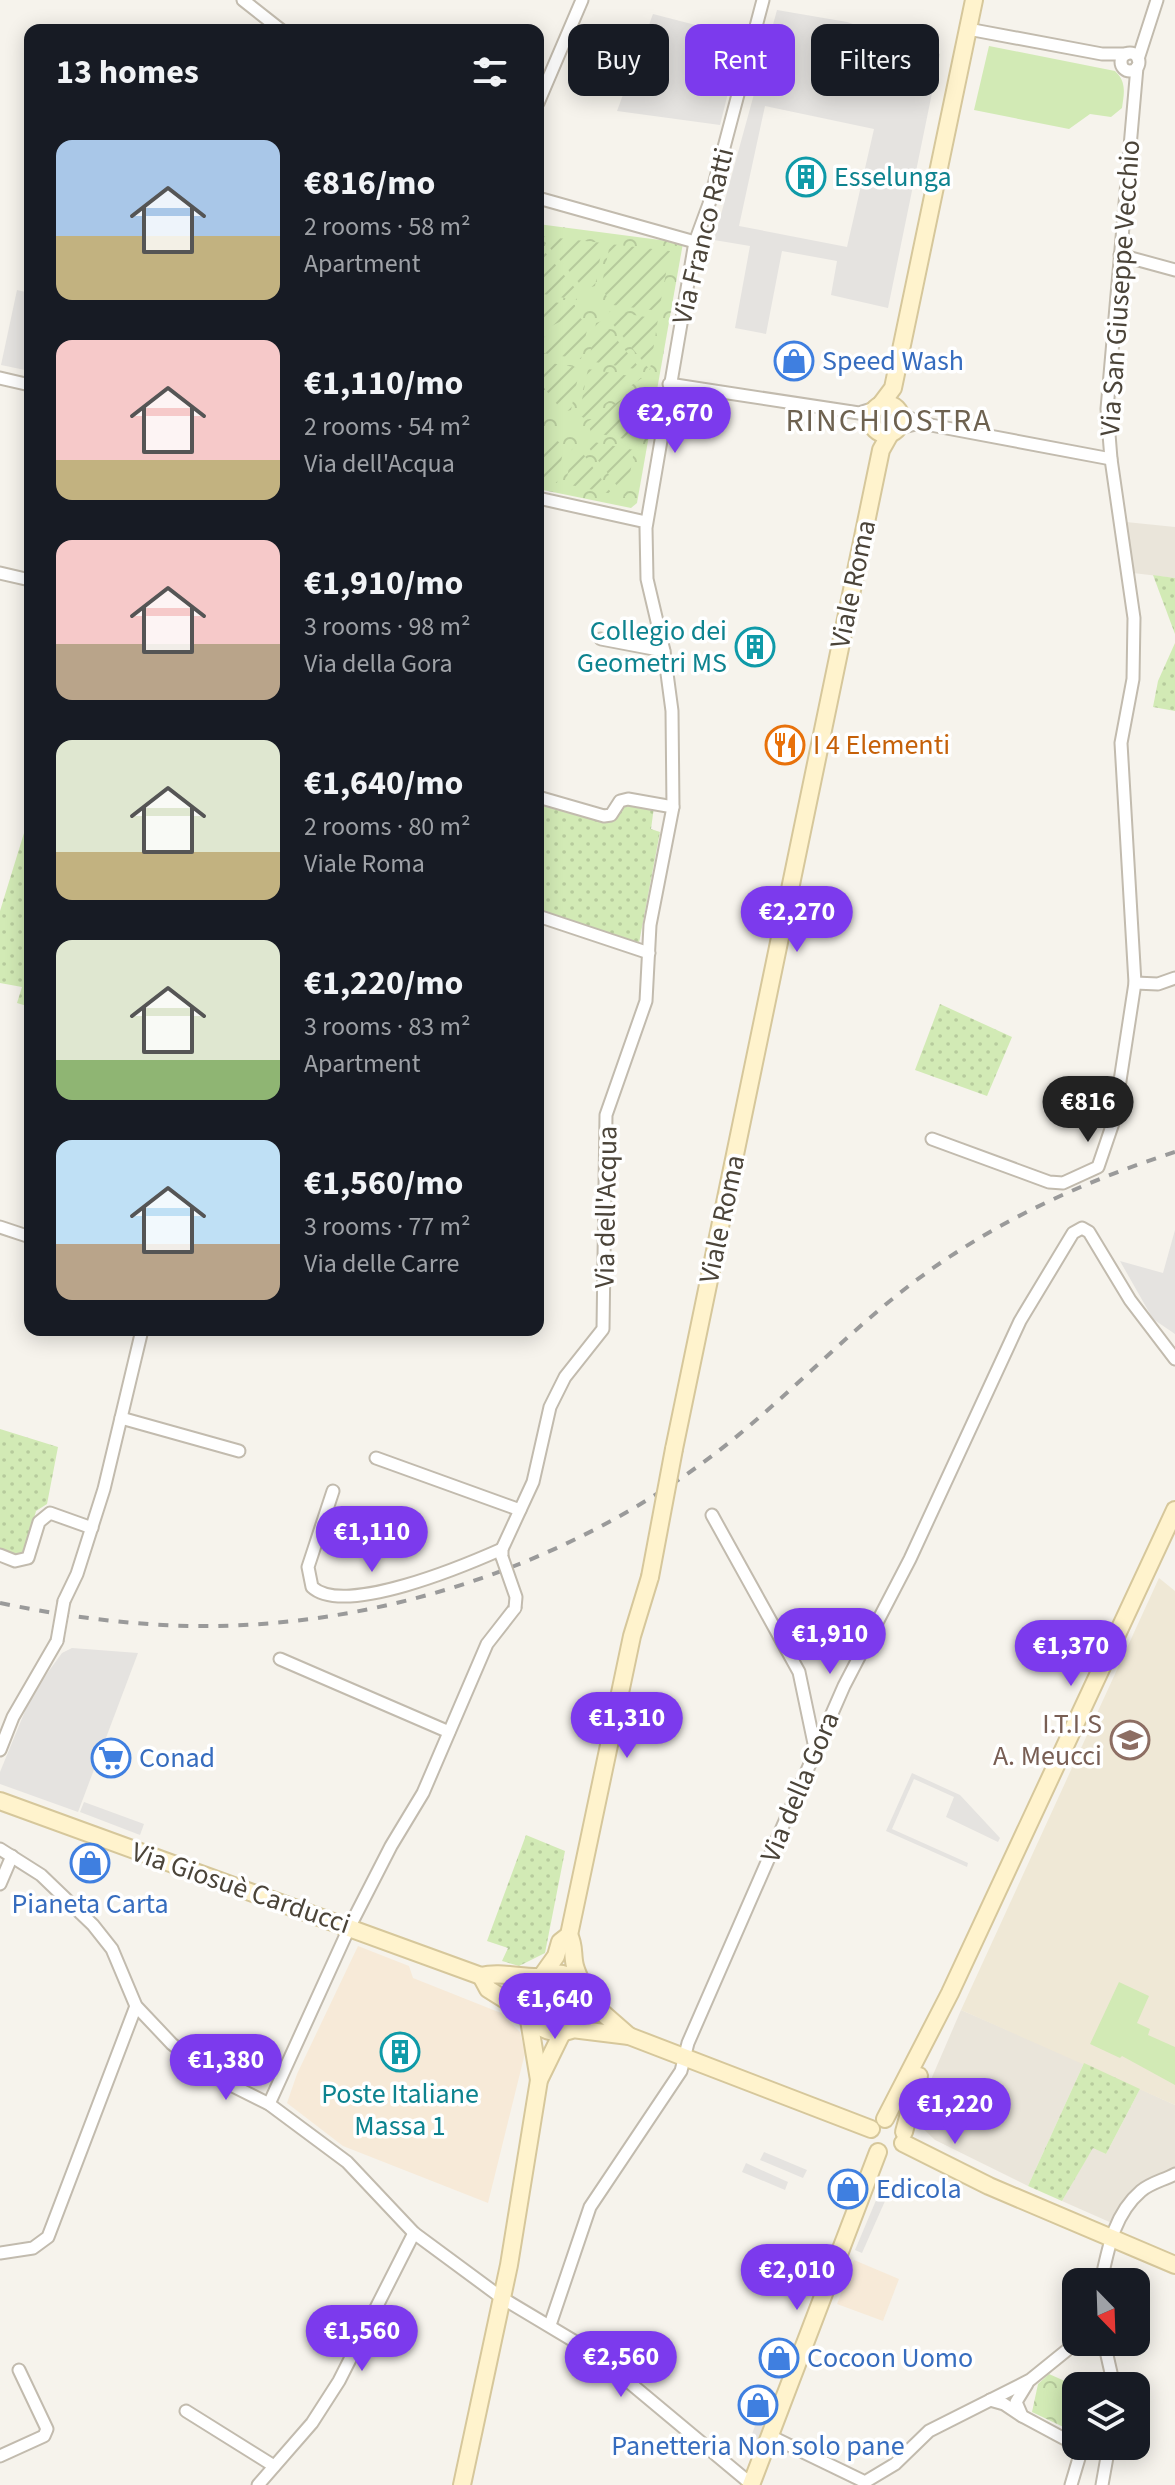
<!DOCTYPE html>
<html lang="en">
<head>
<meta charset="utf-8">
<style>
	:root { --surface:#171b24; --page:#242831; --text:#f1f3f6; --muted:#9ea1a6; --accent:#7c3aed }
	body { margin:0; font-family:"Source Sans 3",sans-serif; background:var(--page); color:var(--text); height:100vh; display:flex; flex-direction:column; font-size:30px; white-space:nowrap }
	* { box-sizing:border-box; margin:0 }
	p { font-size:26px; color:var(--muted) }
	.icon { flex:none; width:44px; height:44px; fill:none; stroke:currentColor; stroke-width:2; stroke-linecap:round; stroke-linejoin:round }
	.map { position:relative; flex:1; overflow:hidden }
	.details { position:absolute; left:24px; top:24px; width:520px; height:1312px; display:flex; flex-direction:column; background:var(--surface); border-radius:16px; box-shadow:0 4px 20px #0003 }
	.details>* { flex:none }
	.top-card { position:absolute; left:568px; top:24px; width:486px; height:72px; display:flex; gap:16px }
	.needle { width:52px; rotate:157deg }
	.fabs { position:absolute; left:1062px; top:2268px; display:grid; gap:16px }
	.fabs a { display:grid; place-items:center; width:88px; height:88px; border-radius:16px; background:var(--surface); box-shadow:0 4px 20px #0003; font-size:40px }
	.price { position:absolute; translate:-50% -68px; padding:0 18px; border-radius:28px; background:var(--accent); color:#fff; font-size:26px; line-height:52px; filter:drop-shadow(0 2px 4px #0008) }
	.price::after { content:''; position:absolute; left:50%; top:48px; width:24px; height:18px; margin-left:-12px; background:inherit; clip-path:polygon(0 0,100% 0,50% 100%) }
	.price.current { background:#222; color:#fff }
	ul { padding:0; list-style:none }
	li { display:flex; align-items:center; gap:24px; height:200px; padding:0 32px }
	li span { display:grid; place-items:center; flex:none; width:224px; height:160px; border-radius:16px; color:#555 }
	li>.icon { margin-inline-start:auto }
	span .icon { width:96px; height:96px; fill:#fffc; stroke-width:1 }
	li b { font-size:34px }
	h2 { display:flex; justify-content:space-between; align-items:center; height:96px; padding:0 32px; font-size:34px }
	.pill { padding:0 28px; border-radius:16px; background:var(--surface); box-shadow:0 4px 20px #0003; font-size:28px; line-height:72px }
	.pill.current { background:var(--accent); color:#fff }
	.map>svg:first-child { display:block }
	.residential { fill:#eae5da }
	.commercial { fill:#f7ead8 }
	.education { fill:#efe8d6 }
	.grass { fill:url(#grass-dots) }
	.park { fill:url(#park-crowns) }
	.garden { fill:url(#garden-furrows) }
	.pitch { fill:#d2eab5 }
	.parking { fill:#e5e3e0; fill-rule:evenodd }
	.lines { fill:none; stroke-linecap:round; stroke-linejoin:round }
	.minor-casing { stroke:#c2bbae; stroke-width:15 }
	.secondary-casing { stroke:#d6c79b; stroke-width:20 }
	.minor { stroke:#fff; stroke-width:11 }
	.secondary { stroke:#fff3cd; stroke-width:16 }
	.rail { stroke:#9a9a9a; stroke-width:4; stroke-dasharray:10 10; stroke-linecap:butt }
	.minor-bridge-casing { stroke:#c2bbae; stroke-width:15; stroke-linecap:butt }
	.secondary-bridge-casing { stroke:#d6c79b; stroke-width:20; stroke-linecap:butt }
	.minor-bridge { stroke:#fff; stroke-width:11 }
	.secondary-bridge { stroke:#fff3cd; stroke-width:16 }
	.labels { text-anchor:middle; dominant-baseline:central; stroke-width:7; stroke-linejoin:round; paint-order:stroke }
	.culture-label { font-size:28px; fill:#0d838f; stroke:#fff; text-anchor:start }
	.street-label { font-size:28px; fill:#4b4439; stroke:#fff }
	.shop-label { font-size:28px; fill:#366cbe; stroke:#fff; text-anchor:start }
	.food-label { font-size:28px; fill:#c56008; stroke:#fff; text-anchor:start }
	.education-label { font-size:28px; fill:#785e54; stroke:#fff; text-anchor:end }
	.quarter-label { font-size:32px; letter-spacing:2px; fill:#6e6250; stroke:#fff }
</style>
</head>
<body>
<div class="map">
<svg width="1175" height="2485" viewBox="0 0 1175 2485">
	<defs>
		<pattern id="grass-dots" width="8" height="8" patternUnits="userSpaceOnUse" patternTransform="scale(2)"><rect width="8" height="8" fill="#d2eab5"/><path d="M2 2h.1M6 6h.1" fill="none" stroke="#b6ca9c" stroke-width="1.8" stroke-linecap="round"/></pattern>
		<pattern id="park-crowns" width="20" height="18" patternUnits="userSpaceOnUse" patternTransform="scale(2)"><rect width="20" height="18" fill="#d2eab5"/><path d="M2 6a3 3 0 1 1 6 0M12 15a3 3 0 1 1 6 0" fill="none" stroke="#b6ca9c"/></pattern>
		<pattern id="garden-furrows" width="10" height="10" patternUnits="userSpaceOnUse" patternTransform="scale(2)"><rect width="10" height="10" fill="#d2eab5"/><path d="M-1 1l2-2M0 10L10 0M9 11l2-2" fill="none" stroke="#b6ca9c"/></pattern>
	</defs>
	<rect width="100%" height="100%" fill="#f6f3ec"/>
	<g class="residential">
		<path d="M 1126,522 L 1175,527 L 1175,578 L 1133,573 Z"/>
		<path d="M 961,2010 L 1084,2063 L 1028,2186 L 935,2140 L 916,2122 L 917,2112 Z"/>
		<path d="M 1140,2089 L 1175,2105 L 1175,2172 L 1141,2188 L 1114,2224 L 1062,2201 L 1093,2147 L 1106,2154 Z"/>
	</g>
	<g class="commercial">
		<path d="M 358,1946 L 409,1966 L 413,1978 L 501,2013 L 520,2032 L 525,2053 L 488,2203 L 343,2146 L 287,2103 L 297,2074 Z"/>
		<path d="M 854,2260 L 899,2279 L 883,2321 L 837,2304 Z"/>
	</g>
	<path class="education" d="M 1159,1578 L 1175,1591 L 1175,2105 L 961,2010 Z"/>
	<g class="grass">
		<path d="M 1153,575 L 1175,578 L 1175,634 L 1172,626 Z"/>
		<path d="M 1175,643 L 1175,711 L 1153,707 L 1158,681 Z"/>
		<path d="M 538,799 L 615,820 L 623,803 L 654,807 L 651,829 L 660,832 L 639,943 L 538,911 Z"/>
		<path d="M 28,820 L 30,821 L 30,1007 L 17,1003 L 22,987 L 0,983 L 0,911 Z"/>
		<path d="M 940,1004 L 1012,1037 L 987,1096 L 915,1070 Z"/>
		<path d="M 0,1429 L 58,1447 L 47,1504 L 36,1511 L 25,1554 L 15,1556 L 0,1550 Z"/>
		<path d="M 526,1835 L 565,1851 L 545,1953 L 519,1966 L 502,1961 L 508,1948 L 487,1941 Z"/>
		<circle cx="557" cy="2003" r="16"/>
		<path d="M 1084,2063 L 1140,2089 L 1106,2154 L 1093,2148 L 1062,2201 L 1028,2186 Z"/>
	</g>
	<g class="park">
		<path d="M 538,224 L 683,243 L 637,503 L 631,508 L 538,489 Z"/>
		<path d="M 1049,2374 L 1076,2386 L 1076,2433 L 1032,2412 L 1038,2384 Z"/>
	</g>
	<g class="garden">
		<path d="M 540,236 L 603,243 L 595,286 L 584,289 Z"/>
		<path d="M 610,244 L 670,251 L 659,311 L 613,305 L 601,288 Z"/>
		<path d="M 539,245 L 579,293 L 576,300 L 538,293 Z"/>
		<path d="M 538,300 L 575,305 L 575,314 L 538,333 Z"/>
		<path d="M 610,311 L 658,319 L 650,370 L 607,317 Z"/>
		<path d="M 579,317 L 588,325 L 581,359 L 542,353 L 539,340 Z"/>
		<path d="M 602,321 L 641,370 L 589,361 L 596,323 Z"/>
		<path d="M 539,361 L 580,368 L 571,410 L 563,412 L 538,380 Z"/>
		<path d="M 588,369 L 642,378 L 584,418 L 579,415 Z"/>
		<path d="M 644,385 L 634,441 L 591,432 L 587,422 Z"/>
		<path d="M 556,440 L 564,446 L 557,483 L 538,479 L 538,451 Z"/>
		<path d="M 589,441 L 634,450 L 626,498 L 586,444 Z"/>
		<path d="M 579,448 L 612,494 L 566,484 L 572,449 Z"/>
	</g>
	<g class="pitch">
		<path d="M 989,46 L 1115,71 C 1127,82 1124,94 1122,108 L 1111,117 L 1090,114 L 1069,129 L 974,110 Z"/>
		<path d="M 1119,1982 L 1149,1996 L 1137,2023 L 1150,2029 L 1148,2035 L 1175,2047 L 1175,2085 L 1122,2056 L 1120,2058 L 1090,2044 Z"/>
	</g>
	<g class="parking">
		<path d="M 777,10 L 847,22 L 940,54 L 888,308 L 831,295 L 837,261 L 782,251 L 766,334 L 735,328 L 750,246 L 714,240 ZM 765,106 L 874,129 L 847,247 L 739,226 Z"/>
		<path d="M 653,14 L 742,37 L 720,125 L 617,111 Z"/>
		<path d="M 17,290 L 30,293 L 30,371 L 1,365 Z"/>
		<path d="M 1175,1230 L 1175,1334 L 1153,1319 L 1120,1261 L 1163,1273 Z"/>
		<path d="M 72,1648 L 138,1653 L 78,1812 L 0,1784 L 0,1772 L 32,1694 L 62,1653 Z"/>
		<path d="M 912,1773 L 960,1795 L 1000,1838 L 998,1842 L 946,1817 L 954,1797 L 914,1779 L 892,1829 L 968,1863 L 967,1867 L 886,1831 Z"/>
		<path d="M 84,1802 L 144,1824 L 140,1835 L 80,1812 Z"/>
		<path d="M 764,2152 L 807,2170 L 803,2178 L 760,2160 Z"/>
		<path d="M 746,2163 L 788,2182 L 785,2190 L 742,2172 Z"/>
		<path d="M 877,2198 L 885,2201 L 862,2253 L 855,2250 Z"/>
		<path d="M 768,2391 L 775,2394 L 751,2458 L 746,2450 Z"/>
	</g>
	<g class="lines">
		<defs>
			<g id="minor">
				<path d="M 243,0 L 281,30"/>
				<path d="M 968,29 L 1102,54 L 1126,54"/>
				<circle cx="1130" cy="62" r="9"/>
				<path d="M 1138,59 L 1157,0"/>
				<path d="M 538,103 L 582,0"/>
				<path d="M 538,198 L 695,242"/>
				<path d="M 1120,255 L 1175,270"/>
				<path d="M 0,378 L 30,385"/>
				<path d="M 669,384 L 859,413 L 875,408"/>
				<path d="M 901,414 L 920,423 L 1111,459"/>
				<path d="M 899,428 L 920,423"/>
				<path d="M 538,498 L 646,522"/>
				<path d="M 0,573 L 30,580"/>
				<path d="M 601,639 L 664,651"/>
				<path d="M 538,797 L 604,816 L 611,815 L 620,801 L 628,799 L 673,807"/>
				<path d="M 538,916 L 649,953"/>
				<path d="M 1135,983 L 1158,984 L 1175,978"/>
				<path d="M 932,1139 L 1049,1182 L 1063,1183 L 1098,1167 L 1114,1120 L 1135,983 L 1121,743 L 1133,679 L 1134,618 L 1111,459 L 1107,409 L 1137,67"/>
				<path d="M 0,1227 L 30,1237"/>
				<path d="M 121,1418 L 239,1451"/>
				<path d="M 376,1458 L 520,1510"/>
				<path d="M 333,1491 L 308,1567 L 312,1587 C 344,1617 466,1565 502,1549"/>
				<path d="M 712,1515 L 799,1672 L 816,1753"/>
				<path d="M 0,1555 L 15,1561 L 28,1558 L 39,1522 L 50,1513 L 92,1528"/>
				<path d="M 502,1557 L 502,1549 L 533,1482 L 550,1407 L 565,1377 L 603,1329 L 606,1115 L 646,1001 L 650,925 L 673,807 L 672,711 L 664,651 L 647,579 L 646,528 L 695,242 L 709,204 L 763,0"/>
				<path d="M 64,1601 L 77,1574 L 104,1489 L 142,1330"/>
				<path d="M 280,1659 L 449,1732"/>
				<path d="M 0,1750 L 13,1717 L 57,1641"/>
				<path d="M 0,1849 L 41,1875 L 93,1925 L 112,1949 L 136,2006 L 172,2044 L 213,2076 L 269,2104 L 347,2162 L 414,2233 L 502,2298 L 594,2353 L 751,2484"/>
				<path d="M 0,1884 L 12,1856"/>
				<path d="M 269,2104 L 350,1926 L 391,1846 L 423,1793 L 487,1644 L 515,1608"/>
				<path d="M 0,2253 L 33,2248 L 48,2237 L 136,2006"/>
				<path d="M 1101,2282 C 1108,2249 1114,2214 1141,2191 C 1150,2183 1164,2180 1175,2174"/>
				<path d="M 550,2325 L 590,2207 L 681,2071 L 688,2043 L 844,1686 L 910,1559 L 1020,1321 L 1073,1233 L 1082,1228 L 1089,1232 L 1130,1300 L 1175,1359"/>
				<path d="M 1104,2342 L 1114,2386"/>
				<path d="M 1027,2384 L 1016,2402 L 1022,2416 L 1076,2445"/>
				<path d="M 990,2400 L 1004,2404 L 1022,2416"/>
				<path d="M 186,2411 L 274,2466"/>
				<path d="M 770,2436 L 865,2482 L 895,2464 L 929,2431 L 1030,2380 L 1077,2342"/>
				<path d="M 0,2456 L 44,2436 L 47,2429 L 19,2370"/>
				<path d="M 258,2485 L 312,2423 L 339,2381 L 414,2233"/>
				<path d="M 1071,2485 L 1082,2448 L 1078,2446"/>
				<path d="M 1102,2485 L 1109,2446"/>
			</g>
			<g id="secondary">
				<circle cx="886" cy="419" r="15"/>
				<path d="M 881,404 L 893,388 L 974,0"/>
				<path d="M 674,1449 L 881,450 L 890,434"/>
				<path d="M 0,1801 L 481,1976 C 500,1971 521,1978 541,1977 L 556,1956 L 560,1942 L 569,1935 L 632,1636 L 650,1577"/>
				<path d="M 569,1935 C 575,1946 572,1955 575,1966 C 578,1978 587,1990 587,2002 C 588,2041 534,2044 526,2003 L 533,1983 C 549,1970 564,1970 580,1983"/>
				<path d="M 481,1976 L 488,1989 L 528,2014 L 539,2080"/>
				<path d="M 585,1992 L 597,2008 L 629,2036"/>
				<path d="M 572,2029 L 629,2036 L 871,2129"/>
				<path d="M 885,2119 L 950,1993 L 1175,1510"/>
				<path d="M 904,2132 L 919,2076"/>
				<path d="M 903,2143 L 989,2186 L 1175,2265"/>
				<path d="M 462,2485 L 509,2265 L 539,2080 L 562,2033"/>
				<path d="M 751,2485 L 878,2152"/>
			</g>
		</defs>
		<use href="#minor" class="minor-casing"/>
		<use href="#secondary" class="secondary-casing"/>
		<use href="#minor" class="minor"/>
		<use href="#secondary" class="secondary"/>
		<path class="rail" d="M 0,1603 C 54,1614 107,1622 163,1625 C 370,1636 590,1562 748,1427 C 800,1383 848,1334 901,1292 C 983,1227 1076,1184 1175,1152"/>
		<defs>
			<g id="minor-bridge">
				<path d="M 502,1557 L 516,1597 L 515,1608"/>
				<path d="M 57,1641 L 64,1601"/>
			</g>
			<path id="secondary-bridge" d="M 650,1577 L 674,1449"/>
		</defs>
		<use href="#minor-bridge" class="minor-bridge-casing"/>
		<use href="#secondary-bridge" class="secondary-bridge-casing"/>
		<use href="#minor-bridge" class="minor-bridge"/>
		<use href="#secondary-bridge" class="secondary-bridge"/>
	</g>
	<defs>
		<symbol id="building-ring" viewBox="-11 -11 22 22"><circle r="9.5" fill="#fff" stroke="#0f9aa8" stroke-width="1.5"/><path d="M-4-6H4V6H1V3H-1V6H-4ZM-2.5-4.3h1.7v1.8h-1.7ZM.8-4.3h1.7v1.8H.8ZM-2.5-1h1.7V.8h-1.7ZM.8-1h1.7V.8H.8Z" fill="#0f9aa8"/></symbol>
		<symbol id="shop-ring" viewBox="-11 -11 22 22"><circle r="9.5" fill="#fff" stroke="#3f7fe0" stroke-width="1.5"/><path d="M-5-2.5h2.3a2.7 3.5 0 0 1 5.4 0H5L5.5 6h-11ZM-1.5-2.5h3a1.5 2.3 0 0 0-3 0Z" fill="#3f7fe0"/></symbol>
		<symbol id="restaurant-ring" viewBox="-11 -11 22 22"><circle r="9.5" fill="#fff" stroke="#e8710a" stroke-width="1.5"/><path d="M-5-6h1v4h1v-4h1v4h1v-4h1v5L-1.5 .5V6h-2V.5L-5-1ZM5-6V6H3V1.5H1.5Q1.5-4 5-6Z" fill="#e8710a"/></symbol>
		<symbol id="school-ring" viewBox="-11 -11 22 22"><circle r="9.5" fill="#fff" stroke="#8d6e63" stroke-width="1.5"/><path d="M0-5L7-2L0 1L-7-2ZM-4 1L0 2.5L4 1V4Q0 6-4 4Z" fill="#8d6e63"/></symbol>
		<symbol id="supermarket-ring" viewBox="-11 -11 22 22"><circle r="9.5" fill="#fff" stroke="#3f7fe0" stroke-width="1.5"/><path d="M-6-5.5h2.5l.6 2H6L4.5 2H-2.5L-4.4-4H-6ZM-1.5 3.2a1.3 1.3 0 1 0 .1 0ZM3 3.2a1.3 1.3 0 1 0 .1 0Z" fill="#3f7fe0"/></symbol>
	</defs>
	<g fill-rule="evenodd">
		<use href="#building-ring" x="784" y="155" width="44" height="44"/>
		<use href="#shop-ring" x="772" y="339" width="44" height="44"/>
		<use href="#building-ring" x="733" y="625" width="44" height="44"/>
		<use href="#restaurant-ring" x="763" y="723" width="44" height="44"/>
		<use href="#school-ring" x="1108" y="1718" width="44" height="44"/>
		<use href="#supermarket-ring" x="89" y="1736" width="44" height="44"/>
		<use href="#shop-ring" x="68" y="1841" width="44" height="44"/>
		<use href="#building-ring" x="378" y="2030" width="44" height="44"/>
		<use href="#shop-ring" x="826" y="2167" width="44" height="44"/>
		<use href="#shop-ring" x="757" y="2336" width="44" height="44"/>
		<use href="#shop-ring" x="736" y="2383" width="44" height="44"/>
	</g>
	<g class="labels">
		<g class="culture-label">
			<text x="834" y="177">Esselunga</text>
			<text x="727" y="631" text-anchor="end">Collegio dei<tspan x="727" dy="32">Geometri MS</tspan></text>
			<text x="400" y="2094" text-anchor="middle">Poste Italiane<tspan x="400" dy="32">Massa 1</tspan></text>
		</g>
		<g class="street-label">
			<text transform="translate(703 236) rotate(-76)">Via Franco Ratti</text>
			<text transform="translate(1120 288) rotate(-86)">Via San Giuseppe Vecchio</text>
			<text transform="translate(853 584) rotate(-78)">Viale Roma</text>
			<text transform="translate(606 1207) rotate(-89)">Via dell'Acqua</text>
			<text transform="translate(722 1219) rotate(-78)">Viale Roma</text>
			<text transform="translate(800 1787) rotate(-67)">Via della Gora</text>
			<text transform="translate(241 1888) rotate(19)">Via Giosuè Carducci</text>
		</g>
		<g class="shop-label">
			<text x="822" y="361">Speed Wash</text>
			<text x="139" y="1758">Conad</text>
			<text x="90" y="1904" text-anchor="middle">Pianeta Carta</text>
			<text x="876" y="2189">Edicola</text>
			<text x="807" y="2358">Cocoon Uomo</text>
			<text x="758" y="2446" text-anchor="middle">Panetteria Non solo pane</text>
		</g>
		<g class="food-label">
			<text x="813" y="745">I 4 Elementi</text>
		</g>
		<g class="education-label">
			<text x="1102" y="1724">I.T.I.S<tspan x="1102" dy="32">A. Meucci</tspan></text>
		</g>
		<g class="quarter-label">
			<text x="889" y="421">RINCHIOSTRA</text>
		</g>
	</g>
</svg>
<div class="fabs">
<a><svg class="needle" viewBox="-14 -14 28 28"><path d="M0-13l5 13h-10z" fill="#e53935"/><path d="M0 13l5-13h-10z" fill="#9ea1a6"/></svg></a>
<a><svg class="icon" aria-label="layers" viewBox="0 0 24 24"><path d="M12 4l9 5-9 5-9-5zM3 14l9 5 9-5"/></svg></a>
</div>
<b class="price" style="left:675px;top:455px">€2,670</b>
<b class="price" style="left:797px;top:954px">€2,270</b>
<b class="price current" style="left:1088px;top:1144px">€816</b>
<b class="price" style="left:372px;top:1574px">€1,110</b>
<b class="price" style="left:830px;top:1676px">€1,910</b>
<b class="price" style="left:1071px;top:1688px">€1,370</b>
<b class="price" style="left:627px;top:1760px">€1,310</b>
<b class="price" style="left:555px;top:2041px">€1,640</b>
<b class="price" style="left:226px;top:2102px">€1,380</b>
<b class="price" style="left:955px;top:2146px">€1,220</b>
<b class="price" style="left:797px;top:2312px">€2,010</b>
<b class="price" style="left:362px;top:2373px">€1,560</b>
<b class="price" style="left:621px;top:2399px">€2,560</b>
<div class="top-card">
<a class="pill">Buy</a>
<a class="pill current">Rent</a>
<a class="pill">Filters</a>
</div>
<section class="details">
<h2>13 homes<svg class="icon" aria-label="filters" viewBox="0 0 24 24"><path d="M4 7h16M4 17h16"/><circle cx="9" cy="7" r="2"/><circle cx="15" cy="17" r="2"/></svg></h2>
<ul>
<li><span style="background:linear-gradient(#a9c7e8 60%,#c2b280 0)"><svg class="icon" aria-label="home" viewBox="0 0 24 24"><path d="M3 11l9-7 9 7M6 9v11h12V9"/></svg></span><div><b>€816/mo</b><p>2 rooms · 58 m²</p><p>Apartment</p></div></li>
<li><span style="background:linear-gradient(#f6c9c9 75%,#c2b280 0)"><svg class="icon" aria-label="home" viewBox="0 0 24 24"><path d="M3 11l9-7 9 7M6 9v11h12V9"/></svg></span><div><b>€1,110/mo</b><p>2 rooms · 54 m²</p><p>Via dell'Acqua</p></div></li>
<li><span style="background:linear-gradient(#f6c9c9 65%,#b9a48a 0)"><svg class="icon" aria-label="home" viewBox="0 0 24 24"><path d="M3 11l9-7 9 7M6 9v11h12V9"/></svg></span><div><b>€1,910/mo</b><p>3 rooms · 98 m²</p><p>Via della Gora</p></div></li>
<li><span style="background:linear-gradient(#dfe7d0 70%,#c2b280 0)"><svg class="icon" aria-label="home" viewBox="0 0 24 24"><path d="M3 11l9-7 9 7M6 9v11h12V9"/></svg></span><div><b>€1,640/mo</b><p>2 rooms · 80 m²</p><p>Viale Roma</p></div></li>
<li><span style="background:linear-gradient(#dfe7d0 75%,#8fb573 0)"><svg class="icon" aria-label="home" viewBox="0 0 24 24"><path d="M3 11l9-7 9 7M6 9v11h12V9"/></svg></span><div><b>€1,220/mo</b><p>3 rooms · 83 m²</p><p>Apartment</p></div></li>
<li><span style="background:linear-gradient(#bfe0f5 65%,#b9a48a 0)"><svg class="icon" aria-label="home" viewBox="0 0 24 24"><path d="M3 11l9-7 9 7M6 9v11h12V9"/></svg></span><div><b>€1,560/mo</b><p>3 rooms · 77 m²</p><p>Via delle Carre</p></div></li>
</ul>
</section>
</div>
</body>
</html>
